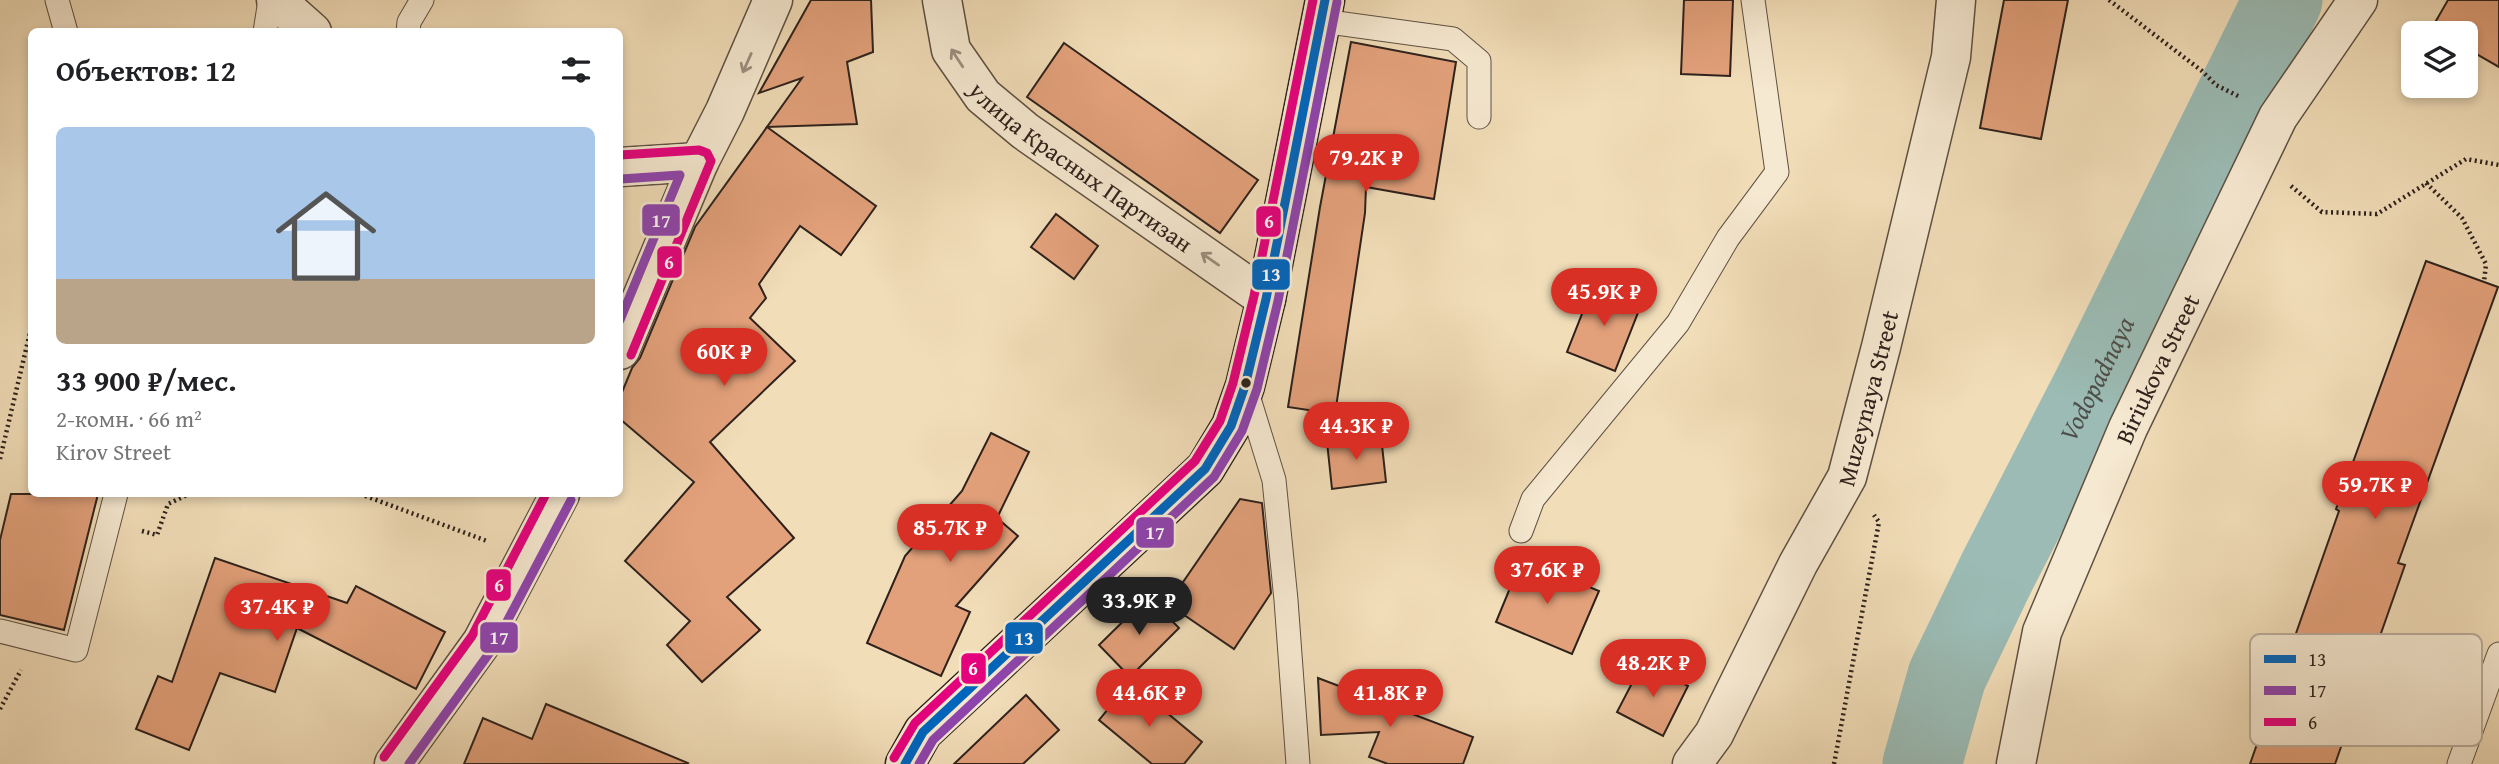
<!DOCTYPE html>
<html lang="ru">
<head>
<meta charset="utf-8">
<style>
	:root { --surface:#fff; --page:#f2f2f2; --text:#202124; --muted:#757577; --line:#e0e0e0; --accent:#d93025 }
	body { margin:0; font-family:"Gentium Book Plus",serif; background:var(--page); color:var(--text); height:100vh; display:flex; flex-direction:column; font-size:26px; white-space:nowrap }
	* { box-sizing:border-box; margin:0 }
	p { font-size:23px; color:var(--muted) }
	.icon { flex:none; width:38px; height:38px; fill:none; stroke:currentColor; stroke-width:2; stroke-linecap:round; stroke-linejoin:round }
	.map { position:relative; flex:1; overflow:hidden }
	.sheet { position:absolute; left:28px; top:28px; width:595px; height:469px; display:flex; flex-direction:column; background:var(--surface); border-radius:10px; box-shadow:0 4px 10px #0003 }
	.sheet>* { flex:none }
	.fabs { position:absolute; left:2401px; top:21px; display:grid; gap:14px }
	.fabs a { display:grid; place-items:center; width:77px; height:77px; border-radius:10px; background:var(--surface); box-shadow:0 4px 10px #0003; font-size:35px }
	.price { position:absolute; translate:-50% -60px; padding:0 16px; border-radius:24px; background:var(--accent); color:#fff; font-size:23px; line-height:46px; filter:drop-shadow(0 2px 4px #0008) }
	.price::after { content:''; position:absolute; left:50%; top:42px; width:21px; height:16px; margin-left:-10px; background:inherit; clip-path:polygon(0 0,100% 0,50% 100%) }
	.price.current { background:#222; color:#fff }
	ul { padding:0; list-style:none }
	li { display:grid; align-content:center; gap:14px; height:371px; padding:0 28px }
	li+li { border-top:2px solid var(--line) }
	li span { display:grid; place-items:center; height:217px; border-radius:10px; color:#555 }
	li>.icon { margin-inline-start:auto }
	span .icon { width:126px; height:126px; fill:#fffc; stroke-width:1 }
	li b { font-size:30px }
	h2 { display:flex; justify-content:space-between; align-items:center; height:84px; padding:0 28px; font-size:30px }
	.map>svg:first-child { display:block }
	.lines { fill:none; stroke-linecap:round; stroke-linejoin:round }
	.river { stroke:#9bbbb4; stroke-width:79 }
	.building { fill:#e3a17b; stroke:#2d211c; stroke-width:2 }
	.service-casing { stroke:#5e5043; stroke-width:25 }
	.minor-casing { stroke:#5e5043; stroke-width:41 }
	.tertiary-casing { stroke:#5e5043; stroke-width:41 }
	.secondary-casing { stroke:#2d211c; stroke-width:41 }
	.path { stroke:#2d211c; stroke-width:4.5; stroke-dasharray:2 3.5; stroke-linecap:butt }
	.service { stroke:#f6e9d1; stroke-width:23 }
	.minor { stroke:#f6e9d1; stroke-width:38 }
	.tertiary { stroke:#f6e9d1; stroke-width:38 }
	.secondary { stroke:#f6e9d1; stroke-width:38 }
	.bus-1-casing { stroke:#f6e9d1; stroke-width:14 }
	.bus-2-casing { stroke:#f6e9d1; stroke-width:14 }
	.bus-3-casing { stroke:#f6e9d1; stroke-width:14 }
	.bus-1 { stroke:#0065bd; stroke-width:9 }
	.bus-2 { stroke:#8e44ad; stroke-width:9 }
	.bus-3 { stroke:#e5007d; stroke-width:9 }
	.oneway { stroke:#9c8f80 }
	.bus-dot { fill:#2d211c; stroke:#f6e9d1; stroke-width:2.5 }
	.labels { text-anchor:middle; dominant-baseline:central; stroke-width:5; stroke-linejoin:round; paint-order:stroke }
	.street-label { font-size:24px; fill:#2d211c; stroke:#f6e9d1 }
	.water-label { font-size:26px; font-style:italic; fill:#4e4f4a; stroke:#f6e9d1 }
	.key { fill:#f6e9d1; stroke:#baad9b; stroke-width:2 }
	.key-label { font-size:19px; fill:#2d211c }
	.line-badge { stroke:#f6e9d1; stroke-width:2.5 }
	.badge-label { font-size:19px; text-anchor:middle; font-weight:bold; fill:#fff }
</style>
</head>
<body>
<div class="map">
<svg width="2499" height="764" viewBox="0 0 2499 764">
	<rect width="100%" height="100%" fill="#f1ddb8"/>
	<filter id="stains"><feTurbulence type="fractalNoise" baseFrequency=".00286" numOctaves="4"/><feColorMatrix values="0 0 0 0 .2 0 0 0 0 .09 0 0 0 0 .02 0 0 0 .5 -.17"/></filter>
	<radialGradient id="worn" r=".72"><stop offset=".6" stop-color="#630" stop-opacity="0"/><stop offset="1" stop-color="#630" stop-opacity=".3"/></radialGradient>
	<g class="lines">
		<path class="river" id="s1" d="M 1922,764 L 1947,676 L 1997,572 L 2092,387 L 2283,0"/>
	</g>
	<g class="building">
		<path d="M 811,0 L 871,0 L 873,52 L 847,62 L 857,124 L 767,127 L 802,78 L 759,93 Z"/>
		<path d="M 1684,0 L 1733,0 L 1730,76 L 1681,74 Z"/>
		<path d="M 2004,0 L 2068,0 L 2041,139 L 1980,128 Z"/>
		<path d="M 2448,0 L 2499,0 L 2499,67 L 2466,48 L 2466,33 L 2429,33 Z"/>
		<path d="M 1351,42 L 1456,62 L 1434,199 L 1366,187 L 1365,213 L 1335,414 L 1288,407 L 1320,207 Z"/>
		<path d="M 1064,43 L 1258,180 L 1220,233 L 1027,97 Z"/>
		<path d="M 767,127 L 876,206 L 841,255 L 800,226 L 759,284 L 766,298 L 750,318 L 795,361 L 710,442 L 794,538 L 727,597 L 760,630 L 702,682 L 667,645 L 690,621 L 625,561 L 694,482 L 620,419 L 620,397 L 632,368 L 640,358 L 695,227 Z"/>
		<path d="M 1056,214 L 1098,246 L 1074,279 L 1031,247 Z"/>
		<path d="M 2426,261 L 2498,287 L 2398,563 L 2405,565 L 2335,764 L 2250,764 L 2339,511 L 2336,509 Z"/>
		<path d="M 1593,286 L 1641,305 L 1615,371 L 1567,352 Z"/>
		<path d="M 991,433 L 1029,452 L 997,518 L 1018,536 L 956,606 L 970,612 L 941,676 L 867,643 L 905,556 L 962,491 Z"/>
		<path d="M 1381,436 L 1386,482 L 1332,489 L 1327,442 Z"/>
		<path d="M 11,494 L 98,494 L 64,630 L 0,615 L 0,540 Z"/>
		<path d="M 1240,499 L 1262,503 L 1271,593 L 1234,649 L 1168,604 Z"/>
		<path d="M 215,558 L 347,603 L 356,586 L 445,632 L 416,689 L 297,628 L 275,692 L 220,673 L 189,750 L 136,729 L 158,676 L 172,682 Z"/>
		<path d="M 1522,559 L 1599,591 L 1572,654 L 1496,622 Z"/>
		<path d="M 1148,597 L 1179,628 L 1130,677 L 1099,645 Z"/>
		<path d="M 1643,662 L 1688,686 L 1663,736 L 1617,712 Z"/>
		<path d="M 1318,678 L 1473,737 L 1463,764 L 1388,764 L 1369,757 L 1379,732 L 1321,735 Z"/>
		<path d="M 1130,682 L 1202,742 L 1184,764 L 1152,764 L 1099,720 Z"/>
		<path d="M 1026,695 L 1059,730 L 1023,764 L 954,764 Z"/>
		<path d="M 546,704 L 688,763 L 687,764 L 464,764 L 483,718 L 532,739 Z"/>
	</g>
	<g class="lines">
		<defs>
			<g id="service">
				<path d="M 57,0 L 66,32"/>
				<path d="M 1322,21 L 1453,39 L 1479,61 L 1479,117"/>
				<path d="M 265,32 L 270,0"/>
				<path d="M 408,32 L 409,22 L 422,0"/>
				<path d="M 1245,386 L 1274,480 L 1286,600 L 1298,764"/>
				<path d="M 1521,531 L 1533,499 L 1678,323 L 1728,238 L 1777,172 L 1753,0"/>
				<path d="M 0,631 L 76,650 L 116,494"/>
				<path d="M 2459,764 L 2499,654"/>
			</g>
			<g id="minor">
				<path d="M 276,0 L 312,32"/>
				<path id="s2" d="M 942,0 L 951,50 L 983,96 L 1025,131 L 1266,299"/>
				<path d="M 620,167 L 699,162"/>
				<path d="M 620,350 L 699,162 L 725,111 L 773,0"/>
				<path d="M 394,764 L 482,642 L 560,494"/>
				<path id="s3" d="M 1692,764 L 1714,734 L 1798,564 L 1847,477 L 1881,347 L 1951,57 L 1956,0"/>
			</g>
			<g id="tertiary">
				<path id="s4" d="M 2016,764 L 2042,632 L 2128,428 L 2278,117 L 2358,0"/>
			</g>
			<path id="secondary" d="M 905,764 L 923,732 L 1205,469 L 1231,426 L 1245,386 L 1266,299 L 1325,0"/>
		</defs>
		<use href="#service" class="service-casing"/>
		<use href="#minor" class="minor-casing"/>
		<use href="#tertiary" class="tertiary-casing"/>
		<use href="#secondary" class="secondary-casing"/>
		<g class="path">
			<path d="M 2109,0 L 2202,71 L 2216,85 L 2240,97"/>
			<path d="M 2426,183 L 2462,218 L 2486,264 L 2484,282"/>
			<path d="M 2291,186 L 2322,212 L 2377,214 L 2466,159 L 2499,165"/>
			<path d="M 0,459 L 32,324"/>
			<path d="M 360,494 L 487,541"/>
			<path d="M 142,531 L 157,535 L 168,504 L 189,494"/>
			<path d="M 0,709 L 21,670"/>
			<path d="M 1834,764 L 1879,522 L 1874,515"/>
		</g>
		<use href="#service" class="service"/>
		<use href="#minor" class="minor"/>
		<use href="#tertiary" class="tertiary"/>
		<use href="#secondary" class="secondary"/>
		<defs>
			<path id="bus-1" d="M 905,764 L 923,732 L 1205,469 L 1231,426 L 1245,386 L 1266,299 L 1325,0"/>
			<g id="bus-2">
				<path d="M 620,320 L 680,175 L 621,179"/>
				<path d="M 409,764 L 493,648 L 571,500"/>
				<path d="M 919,764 L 933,740 L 1214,477 L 1242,431 L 1257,389 L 1278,301 L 1337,2"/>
			</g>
			<g id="bus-3">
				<path d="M 620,155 L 699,150 L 707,153 L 711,161 L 631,355"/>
				<path d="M 384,757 L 472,636 L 546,494"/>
				<path d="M 894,758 L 915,723 L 1195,461 L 1220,421 L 1233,383 L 1254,296 L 1313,0"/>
			</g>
		</defs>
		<use href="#bus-1" class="bus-1-casing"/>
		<use href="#bus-2" class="bus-2-casing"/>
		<use href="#bus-3" class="bus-3-casing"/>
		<use href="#bus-1" class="bus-1"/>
		<use href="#bus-2" class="bus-2"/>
		<use href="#bus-3" class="bus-3"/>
	</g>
	<defs><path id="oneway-shaft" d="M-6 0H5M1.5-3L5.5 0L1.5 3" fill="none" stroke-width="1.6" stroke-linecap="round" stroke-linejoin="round" transform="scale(1.75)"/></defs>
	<g class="oneway">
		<use href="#oneway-shaft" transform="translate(957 58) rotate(-123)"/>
		<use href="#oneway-shaft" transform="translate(747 63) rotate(114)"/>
		<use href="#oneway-shaft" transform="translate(1210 259) rotate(-145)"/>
	</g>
	<circle class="bus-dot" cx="1246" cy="383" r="6"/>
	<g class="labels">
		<g class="street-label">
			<text stroke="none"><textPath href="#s2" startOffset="228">улица Красных Партизан</textPath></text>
			<text stroke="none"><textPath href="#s4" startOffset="422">Biriukova Street</textPath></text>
			<text stroke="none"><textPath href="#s3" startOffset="408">Muzeynaya Street</textPath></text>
		</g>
		<g class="water-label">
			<text stroke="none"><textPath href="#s1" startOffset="424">Vodopadnaya</textPath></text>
		</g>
	</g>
	<rect x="2250" y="634" width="232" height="112" rx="10" class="key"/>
	<rect x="2264" y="655" width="32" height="8" fill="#0065bd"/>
	<rect x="2264" y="686" width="32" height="9" fill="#8e44ad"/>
	<rect x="2264" y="718" width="32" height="8" fill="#e5007d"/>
	<g class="key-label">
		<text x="2308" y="666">13</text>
		<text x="2308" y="697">17</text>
		<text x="2308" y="729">6</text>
	</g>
	<g class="line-badge">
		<rect x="641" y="203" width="40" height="34" rx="7" fill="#8e44ad"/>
		<rect x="1255" y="205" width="27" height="33" rx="7" fill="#e5007d"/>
		<rect x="656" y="245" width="27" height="34" rx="7" fill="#e5007d"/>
		<rect x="1251" y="258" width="40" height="33" rx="7" fill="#0065bd"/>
		<rect x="1135" y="516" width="40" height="33" rx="7" fill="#8e44ad"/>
		<rect x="485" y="568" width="27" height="34" rx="7" fill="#e5007d"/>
		<rect x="479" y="621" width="40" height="33" rx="7" fill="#8e44ad"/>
		<rect x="1004" y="621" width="40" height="34" rx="7" fill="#0065bd"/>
		<rect x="960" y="652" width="27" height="33" rx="7" fill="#e5007d"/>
	</g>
	<g class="badge-label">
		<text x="661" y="227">17</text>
		<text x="1269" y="228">6</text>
		<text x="669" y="269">6</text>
		<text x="1271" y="281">13</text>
		<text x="1155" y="539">17</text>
		<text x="499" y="592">6</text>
		<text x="499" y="644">17</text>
		<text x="1024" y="645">13</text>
		<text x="973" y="675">6</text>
	</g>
	<rect width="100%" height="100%" filter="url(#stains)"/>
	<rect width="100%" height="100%" fill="url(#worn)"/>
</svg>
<div class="fabs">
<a><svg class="icon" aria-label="layers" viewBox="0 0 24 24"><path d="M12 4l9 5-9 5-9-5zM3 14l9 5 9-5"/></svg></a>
</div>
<b class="price" style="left:1366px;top:194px">79.2K ₽</b>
<b class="price" style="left:1604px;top:328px">45.9K ₽</b>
<b class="price" style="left:724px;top:388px">60K ₽</b>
<b class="price" style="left:1356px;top:462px">44.3K ₽</b>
<b class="price" style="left:2375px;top:521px">59.7K ₽</b>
<b class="price" style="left:950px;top:564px">85.7K ₽</b>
<b class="price" style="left:1547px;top:606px">37.6K ₽</b>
<b class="price current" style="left:1139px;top:637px">33.9K ₽</b>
<b class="price" style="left:277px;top:643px">37.4K ₽</b>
<b class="price" style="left:1653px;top:699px">48.2K ₽</b>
<b class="price" style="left:1149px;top:729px">44.6K ₽</b>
<b class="price" style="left:1390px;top:729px">41.8K ₽</b>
<section class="sheet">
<h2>Объектов: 12<svg class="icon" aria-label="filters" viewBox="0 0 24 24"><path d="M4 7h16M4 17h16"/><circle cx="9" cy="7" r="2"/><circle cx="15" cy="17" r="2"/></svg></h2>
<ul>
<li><span style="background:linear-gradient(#a9c7e8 70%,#b9a48a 0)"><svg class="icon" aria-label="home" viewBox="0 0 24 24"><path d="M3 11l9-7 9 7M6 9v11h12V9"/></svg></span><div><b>33 900 ₽/мес.</b><p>2-комн. · 66 m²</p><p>Kirov Street</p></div></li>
</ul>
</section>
</div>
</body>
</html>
